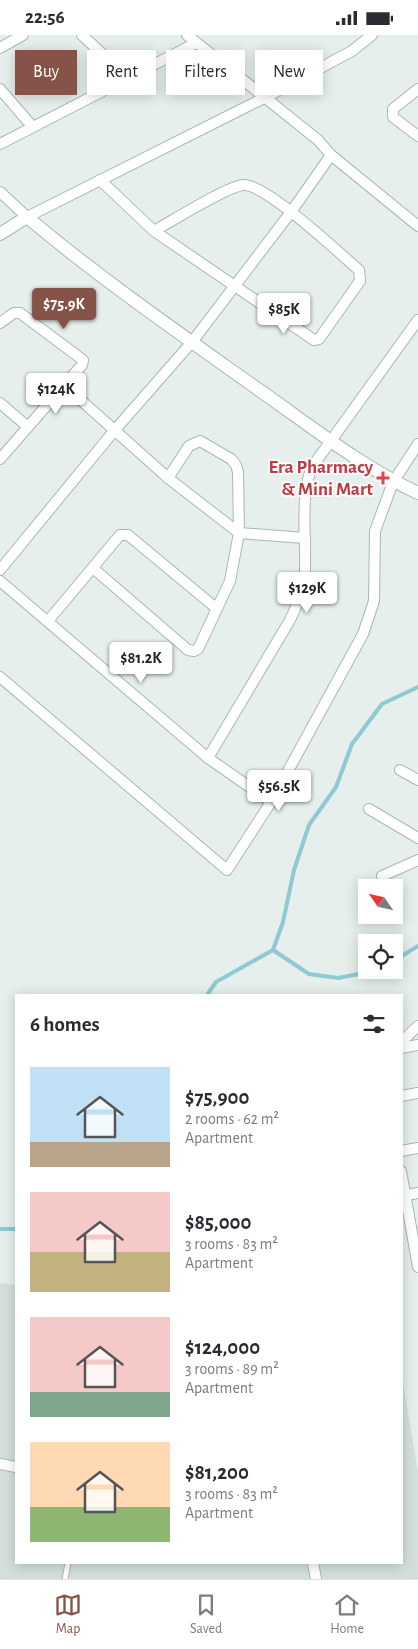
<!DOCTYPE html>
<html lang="en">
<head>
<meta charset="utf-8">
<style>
	:root { --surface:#fff; --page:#f2f2f3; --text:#2b2b33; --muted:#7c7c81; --line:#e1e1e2; --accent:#855347 }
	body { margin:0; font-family:"Alegreya Sans",sans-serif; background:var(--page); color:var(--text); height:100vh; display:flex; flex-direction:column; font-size:19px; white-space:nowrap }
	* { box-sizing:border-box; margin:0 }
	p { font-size:16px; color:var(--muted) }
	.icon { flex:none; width:28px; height:28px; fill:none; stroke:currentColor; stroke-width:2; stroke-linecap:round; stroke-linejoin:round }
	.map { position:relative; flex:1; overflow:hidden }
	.side { position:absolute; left:15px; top:959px; width:388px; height:570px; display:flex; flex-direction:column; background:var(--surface); border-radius:0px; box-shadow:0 2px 12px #0003 }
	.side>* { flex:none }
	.banner { position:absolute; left:15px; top:15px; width:389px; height:45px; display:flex; gap:10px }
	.needle { width:32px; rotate:304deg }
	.controls { position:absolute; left:358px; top:844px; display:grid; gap:10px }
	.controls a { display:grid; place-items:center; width:45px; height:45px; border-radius:0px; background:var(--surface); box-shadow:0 2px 12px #0003; font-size:25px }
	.price { position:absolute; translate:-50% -42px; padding:0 11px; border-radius:5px; background:#fff; color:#222; font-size:16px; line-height:32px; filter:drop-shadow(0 1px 2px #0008) }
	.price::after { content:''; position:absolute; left:50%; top:30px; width:15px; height:11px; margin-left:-8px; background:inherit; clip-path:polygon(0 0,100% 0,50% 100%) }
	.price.selected { background:var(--accent); color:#fff }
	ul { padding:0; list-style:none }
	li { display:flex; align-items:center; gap:15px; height:125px; padding:0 15px }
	li span { display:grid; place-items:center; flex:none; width:140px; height:100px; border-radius:0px; color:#555 }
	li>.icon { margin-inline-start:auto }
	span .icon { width:60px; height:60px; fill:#fffc; stroke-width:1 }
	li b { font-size:21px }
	h2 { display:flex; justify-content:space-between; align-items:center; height:60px; padding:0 15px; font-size:21px }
	.tag { padding:0 18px; border-radius:0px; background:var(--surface); box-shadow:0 2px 12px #0003; font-size:18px; line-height:45px }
	.tag.selected { background:var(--accent); color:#fff }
	.status { display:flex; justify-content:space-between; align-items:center; height:35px; padding:0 25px; background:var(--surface); direction:ltr }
	.status svg { height:14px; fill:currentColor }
	.tabs { display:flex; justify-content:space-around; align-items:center; height:70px; border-top:1px solid var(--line); background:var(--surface); font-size:14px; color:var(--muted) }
	.tabs a { display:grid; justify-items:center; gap:2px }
	.tabs .selected { color:var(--accent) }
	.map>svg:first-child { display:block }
	.built { fill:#d4dfda }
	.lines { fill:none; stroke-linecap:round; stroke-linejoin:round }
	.stream { stroke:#8ec9d4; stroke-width:4 }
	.service-casing { stroke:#a8b8b2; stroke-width:7 }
	.minor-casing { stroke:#a8b8b2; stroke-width:12 }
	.tertiary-casing { stroke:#a8b8b2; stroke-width:14 }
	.service { stroke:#fff; stroke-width:5 }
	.minor { stroke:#fff; stroke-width:10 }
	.tertiary { stroke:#fff; stroke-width:12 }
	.health-dot { fill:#e0444e; stroke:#f7fbf9; stroke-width:2 }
	.labels { text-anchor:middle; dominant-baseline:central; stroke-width:4; stroke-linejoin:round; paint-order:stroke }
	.health-label { font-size:19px; font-weight:bold; fill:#be3a42; stroke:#f7fbf9; text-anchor:end }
</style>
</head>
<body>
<div class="status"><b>22:56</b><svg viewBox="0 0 49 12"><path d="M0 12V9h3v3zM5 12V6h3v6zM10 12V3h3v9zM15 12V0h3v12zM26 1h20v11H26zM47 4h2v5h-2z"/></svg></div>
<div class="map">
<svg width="418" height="1544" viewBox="0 0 418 1544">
	<rect width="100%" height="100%" fill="#e6efeb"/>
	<path class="built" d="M 0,1248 L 16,1250 L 16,1528 L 401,1528 L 401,1336 L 418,1437 L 418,1544 L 0,1544 Z"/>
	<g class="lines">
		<g class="stream">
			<path d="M 273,915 L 309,939 L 338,943 L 380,935"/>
			<path d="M 394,926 L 418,911"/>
			<path d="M 207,960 L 216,947 L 273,915 L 283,887 L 294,835 L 309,790 L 336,752 L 352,709 L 382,669 L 418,652"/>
			<path d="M 0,1194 L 16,1194"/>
		</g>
		<defs>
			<path id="service" d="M 65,1544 L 68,1528"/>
			<g id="minor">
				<path d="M 82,0 L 128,43"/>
				<path d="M 187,0 L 318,105 L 331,120 L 418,191"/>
				<path d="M 0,13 L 23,0"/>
				<path d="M 0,54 L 32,91"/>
				<path d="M 418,54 L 393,74 L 393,82 L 418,101"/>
				<path d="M 0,109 L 196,8"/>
				<path d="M 100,145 L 154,196 L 314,305 L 319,304 L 360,246 L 359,235 C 339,218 265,148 243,150 C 226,152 172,186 154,196"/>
				<path d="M 0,157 L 27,182 L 266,62 L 352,16 L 372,0"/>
				<path d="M 0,288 L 14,278 L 20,278 L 83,325 L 82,330 L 0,424"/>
				<path d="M 65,351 L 168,443 L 239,498 L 305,503"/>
				<path d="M 0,368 L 28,392"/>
				<path d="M 94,534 L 188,615 L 194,616 L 198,614 L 230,546 L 239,498 L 238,437 L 236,430 L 231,424 L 200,406 L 189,411 L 168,443"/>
				<path d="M 0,535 L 114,396 L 192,307 L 291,177 L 331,120"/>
				<path d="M 0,546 L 208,723 L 271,767"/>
				<path d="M 48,586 L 120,500 L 128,500 L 216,573"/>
				<path d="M 0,642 L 227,835 L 271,767 L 363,599 L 374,566 L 375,496 L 393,447 L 418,409"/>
				<path d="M 208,723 L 290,585 C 298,568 305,552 305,533 C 306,503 300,460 312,432 L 418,285"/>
				<path d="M 400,735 L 418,745"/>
				<path d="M 369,774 L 418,803"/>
				<path d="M 382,841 L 418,825"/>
				<path d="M 401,1007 L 418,991"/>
				<path d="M 401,1013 L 418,1010"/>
				<path d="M 401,1061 L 418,1058"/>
				<path d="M 401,1116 L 418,1113"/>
				<path d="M 401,1136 L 418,1232"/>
				<path d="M 407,1160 L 418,1158"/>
				<path d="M 0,1429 L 16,1432"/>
				<path d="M 313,1528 L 316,1544"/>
			</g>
			<path id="tertiary" d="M 0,199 L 27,182 C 102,245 182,300 262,357 C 312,392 362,432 418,458"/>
		</defs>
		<use href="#service" class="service-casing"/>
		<use href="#minor" class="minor-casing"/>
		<use href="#tertiary" class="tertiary-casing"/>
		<use href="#service" class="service"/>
		<use href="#minor" class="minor"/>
		<use href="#tertiary" class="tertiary"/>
	</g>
	<path class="health-dot" d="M380.5 435.5h5v5h5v5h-5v5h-5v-5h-5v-5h5z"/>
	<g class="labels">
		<g class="health-label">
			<text x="373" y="432">Era Pharmacy<tspan x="373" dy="22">&amp; Mini Mart</tspan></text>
		</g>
	</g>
</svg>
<div class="controls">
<a><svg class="needle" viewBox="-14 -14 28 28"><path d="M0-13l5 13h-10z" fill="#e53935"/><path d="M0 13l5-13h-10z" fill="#7c7c81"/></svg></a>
<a><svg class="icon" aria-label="locate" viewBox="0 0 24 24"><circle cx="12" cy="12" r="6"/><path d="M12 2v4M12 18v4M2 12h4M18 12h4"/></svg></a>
</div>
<b class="price selected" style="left:64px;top:295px">$75.9K</b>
<b class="price" style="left:284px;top:300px">$85K</b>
<b class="price" style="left:56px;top:380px">$124K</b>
<b class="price" style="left:307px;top:579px">$129K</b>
<b class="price" style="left:141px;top:649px">$81.2K</b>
<b class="price" style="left:279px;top:777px">$56.5K</b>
<div class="banner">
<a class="tag selected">Buy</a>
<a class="tag">Rent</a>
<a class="tag">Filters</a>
<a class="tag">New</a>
</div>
<section class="side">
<h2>6 homes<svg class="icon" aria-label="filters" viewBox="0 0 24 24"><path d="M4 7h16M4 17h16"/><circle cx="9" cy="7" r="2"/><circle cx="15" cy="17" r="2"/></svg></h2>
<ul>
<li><span style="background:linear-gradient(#bfe0f5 75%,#b9a48a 0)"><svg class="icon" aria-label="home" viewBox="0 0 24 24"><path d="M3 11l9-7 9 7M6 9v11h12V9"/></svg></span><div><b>$75,900</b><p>2 rooms · 62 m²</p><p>Apartment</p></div></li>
<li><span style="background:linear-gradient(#f6c9c9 60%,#c2b280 0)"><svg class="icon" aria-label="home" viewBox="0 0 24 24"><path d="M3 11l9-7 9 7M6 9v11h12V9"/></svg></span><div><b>$85,000</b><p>3 rooms · 83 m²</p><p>Apartment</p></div></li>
<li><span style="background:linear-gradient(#f6c9c9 75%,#7fa58c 0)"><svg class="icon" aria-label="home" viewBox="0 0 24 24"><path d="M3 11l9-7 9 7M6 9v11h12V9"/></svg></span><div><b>$124,000</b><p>3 rooms · 89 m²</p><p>Apartment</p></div></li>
<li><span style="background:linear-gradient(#ffd9b3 65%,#8fb573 0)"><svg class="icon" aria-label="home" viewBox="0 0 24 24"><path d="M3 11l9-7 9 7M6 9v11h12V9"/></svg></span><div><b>$81,200</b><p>3 rooms · 83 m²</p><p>Apartment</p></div></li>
</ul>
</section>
</div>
<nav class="tabs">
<a class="selected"><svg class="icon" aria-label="map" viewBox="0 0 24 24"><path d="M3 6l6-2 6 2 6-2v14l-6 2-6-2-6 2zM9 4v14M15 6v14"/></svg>Map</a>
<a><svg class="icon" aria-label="saved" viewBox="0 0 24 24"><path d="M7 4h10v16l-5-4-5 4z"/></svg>Saved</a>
<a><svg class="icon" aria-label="home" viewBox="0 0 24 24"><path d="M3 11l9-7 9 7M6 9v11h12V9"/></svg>Home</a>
</nav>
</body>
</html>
